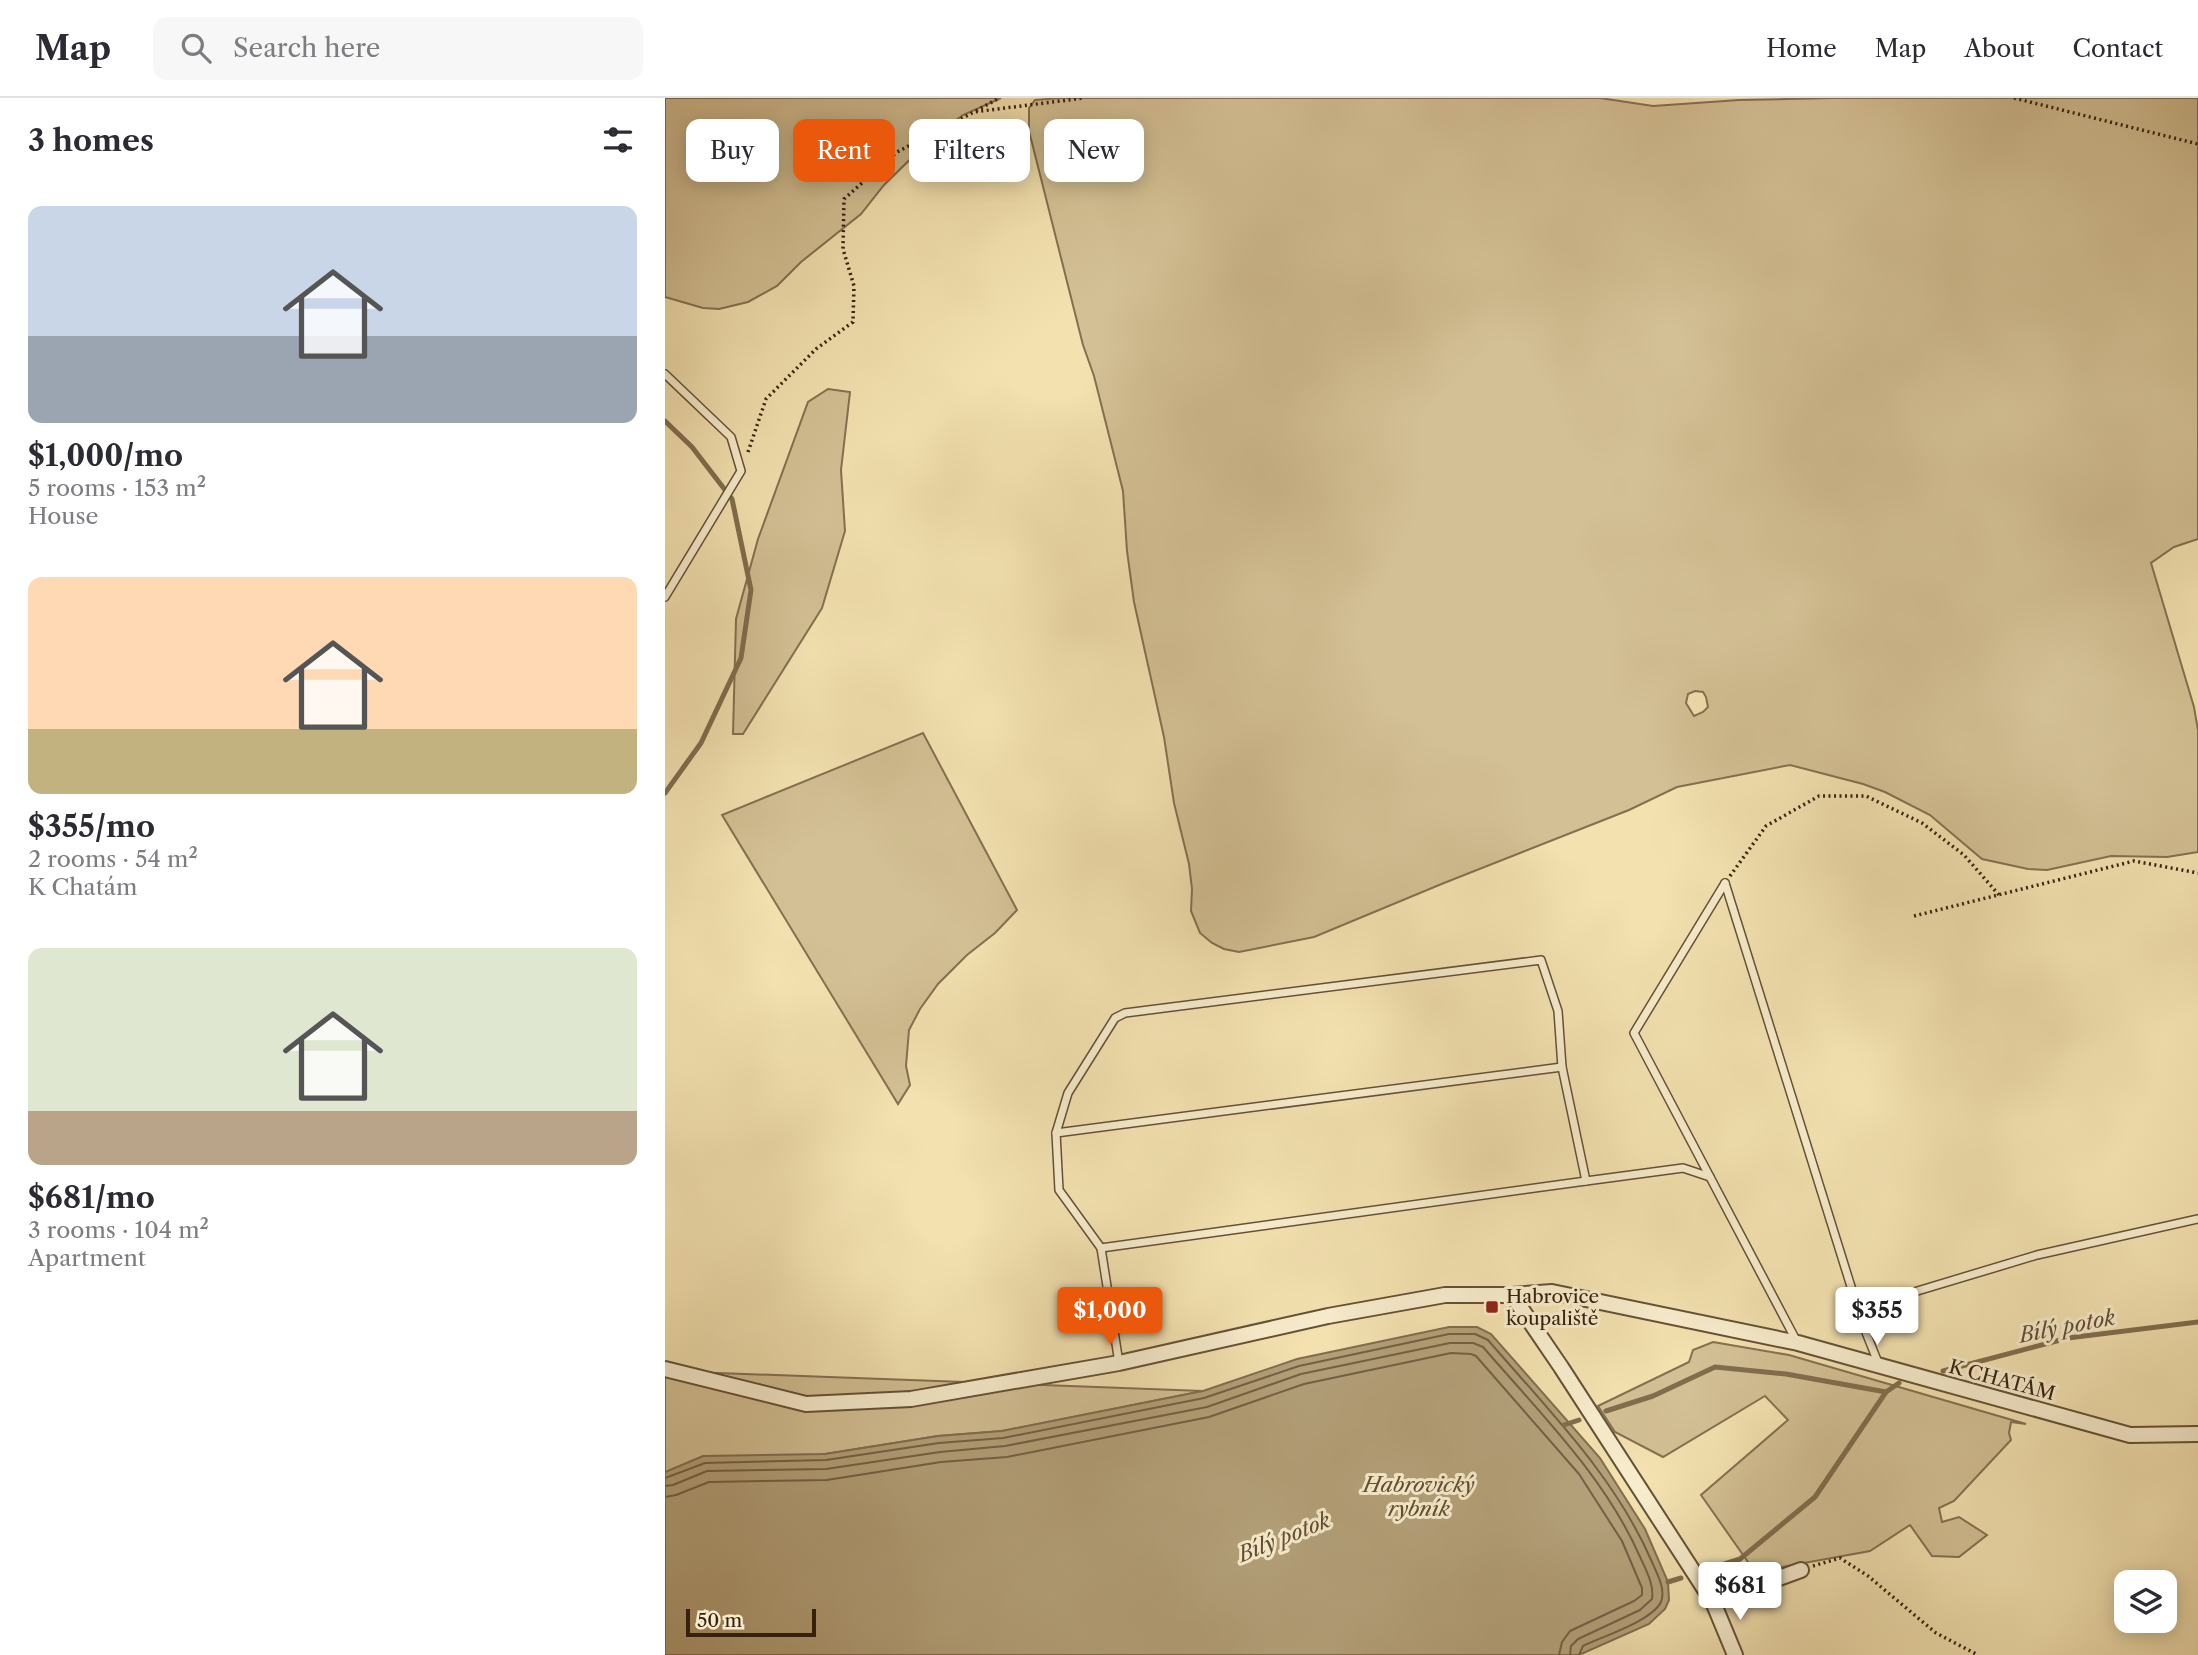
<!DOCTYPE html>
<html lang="en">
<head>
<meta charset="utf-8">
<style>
	:root { --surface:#fff; --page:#f7f7f7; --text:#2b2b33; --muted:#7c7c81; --line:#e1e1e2; --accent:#ea580c }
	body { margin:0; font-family:"Libre Caslon Text",serif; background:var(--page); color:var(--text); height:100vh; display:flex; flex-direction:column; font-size:26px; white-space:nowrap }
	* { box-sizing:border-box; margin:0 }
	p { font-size:23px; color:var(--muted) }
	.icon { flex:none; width:38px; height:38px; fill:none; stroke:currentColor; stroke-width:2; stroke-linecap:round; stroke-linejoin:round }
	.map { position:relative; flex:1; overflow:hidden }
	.details { display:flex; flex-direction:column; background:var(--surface); width:665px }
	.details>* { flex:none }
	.banner { position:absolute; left:21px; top:21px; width:665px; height:63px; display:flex; gap:14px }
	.fabs { position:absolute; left:1449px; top:1472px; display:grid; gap:14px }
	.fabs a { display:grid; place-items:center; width:63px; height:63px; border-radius:14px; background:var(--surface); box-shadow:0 4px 18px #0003; font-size:35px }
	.scale { position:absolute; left:21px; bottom:18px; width:130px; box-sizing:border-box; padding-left:7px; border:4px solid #36210e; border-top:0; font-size:19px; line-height:24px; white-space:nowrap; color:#36210e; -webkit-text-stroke:5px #f7eccc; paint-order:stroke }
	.price { position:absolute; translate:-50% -60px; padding:0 16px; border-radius:7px; background:#fff; color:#222; font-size:23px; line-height:46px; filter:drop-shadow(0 2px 4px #0008) }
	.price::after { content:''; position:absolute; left:50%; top:42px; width:21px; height:16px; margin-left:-10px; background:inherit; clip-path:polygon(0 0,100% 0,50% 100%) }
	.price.selected { background:var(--accent); color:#fff }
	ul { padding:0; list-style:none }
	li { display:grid; align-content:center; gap:14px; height:371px; padding:0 28px }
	li span { display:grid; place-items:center; height:217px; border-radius:14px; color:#555 }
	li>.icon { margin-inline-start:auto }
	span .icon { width:126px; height:126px; fill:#fffc; stroke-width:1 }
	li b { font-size:30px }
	h2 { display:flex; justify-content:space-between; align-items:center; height:84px; padding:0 28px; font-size:30px }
	.pill { padding:0 24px; border-radius:14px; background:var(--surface); box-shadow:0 4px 18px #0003; font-size:24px; line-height:63px }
	.pill.selected { background:var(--accent); color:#fff }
	header { display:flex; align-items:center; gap:42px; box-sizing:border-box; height:98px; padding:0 35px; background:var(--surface); border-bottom:2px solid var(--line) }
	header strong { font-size:33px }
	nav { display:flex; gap:38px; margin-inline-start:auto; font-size:24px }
	.search { width:490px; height:63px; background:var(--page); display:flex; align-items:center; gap:18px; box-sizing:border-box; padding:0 24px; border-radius:14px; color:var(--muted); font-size:26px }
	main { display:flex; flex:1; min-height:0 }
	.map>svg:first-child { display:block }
	.green { fill:#d3c094; stroke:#847051; stroke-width:2; fill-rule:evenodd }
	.water { fill:#b3a079; stroke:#816d4e; stroke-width:2 }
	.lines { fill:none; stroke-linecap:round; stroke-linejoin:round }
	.shore { stroke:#746044; stroke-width:2 }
	.stream { stroke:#816d4e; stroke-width:5 }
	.service-casing { stroke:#655136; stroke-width:10 }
	.minor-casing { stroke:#655136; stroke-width:18 }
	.path { stroke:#36210e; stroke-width:3.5; stroke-dasharray:2 3.5; stroke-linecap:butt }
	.service { stroke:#f7eccc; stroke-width:7 }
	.minor { stroke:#f7eccc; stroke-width:14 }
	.poi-dot { fill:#8f2418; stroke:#f7eccc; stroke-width:2.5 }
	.labels { text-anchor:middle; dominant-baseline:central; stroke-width:6; stroke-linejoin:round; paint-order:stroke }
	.poi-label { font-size:19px; fill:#36210e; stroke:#f7eccc; text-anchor:start }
	.street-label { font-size:19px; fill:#36210e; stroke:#f7eccc }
	.water-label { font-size:21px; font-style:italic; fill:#624d33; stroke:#f7eccc }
</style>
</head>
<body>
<header>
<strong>Map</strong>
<div class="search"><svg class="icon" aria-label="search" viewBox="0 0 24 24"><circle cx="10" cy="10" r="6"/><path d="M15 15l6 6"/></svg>Search here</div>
<nav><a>Home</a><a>Map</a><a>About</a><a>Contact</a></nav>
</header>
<main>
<section class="details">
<h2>3 homes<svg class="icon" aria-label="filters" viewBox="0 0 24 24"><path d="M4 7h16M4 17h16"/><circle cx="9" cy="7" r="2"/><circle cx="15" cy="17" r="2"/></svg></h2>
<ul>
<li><span style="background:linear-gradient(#c9d6e8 60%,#9aa5b1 0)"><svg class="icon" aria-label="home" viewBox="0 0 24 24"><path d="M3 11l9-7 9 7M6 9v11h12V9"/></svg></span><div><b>$1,000/mo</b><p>5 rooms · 153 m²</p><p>House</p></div></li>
<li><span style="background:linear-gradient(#ffd9b3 70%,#c2b280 0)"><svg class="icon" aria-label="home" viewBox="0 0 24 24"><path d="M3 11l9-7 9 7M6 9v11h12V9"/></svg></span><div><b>$355/mo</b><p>2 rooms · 54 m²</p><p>K Chatám</p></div></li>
<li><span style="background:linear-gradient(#dfe7d0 75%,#b9a48a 0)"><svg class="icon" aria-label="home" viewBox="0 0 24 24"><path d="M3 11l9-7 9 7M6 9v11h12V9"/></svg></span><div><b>$681/mo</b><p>3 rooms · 104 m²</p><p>Apartment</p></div></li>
</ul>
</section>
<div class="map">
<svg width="1533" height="1557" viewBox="0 0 1533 1557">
	<rect width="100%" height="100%" fill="#f3e1b0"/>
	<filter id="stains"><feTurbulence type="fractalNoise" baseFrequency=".00286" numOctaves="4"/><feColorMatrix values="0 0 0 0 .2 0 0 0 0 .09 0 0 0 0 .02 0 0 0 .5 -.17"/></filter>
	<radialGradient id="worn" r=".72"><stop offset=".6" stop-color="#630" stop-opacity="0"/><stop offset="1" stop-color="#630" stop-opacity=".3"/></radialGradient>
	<g class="green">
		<path d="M 0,0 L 336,0 L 298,17 L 269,38 L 219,87 L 196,116 L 136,164 L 112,188 L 83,204 L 54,211 L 38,210 L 0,199 Z"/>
		<path d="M 396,0 L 935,0 L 988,8 L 1074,2 L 1168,0 L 1533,0 L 1533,441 L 1509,449 L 1486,465 L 1529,609 L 1533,632 L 1533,754 L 1502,759 L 1446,758 L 1382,772 L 1363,771 L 1317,761 L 1265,717 L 1220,694 L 1198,686 L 1125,667 L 1012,689 L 964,712 L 779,785 L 649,839 L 574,854 L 559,851 L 547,845 L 535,835 L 526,813 L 527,791 L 524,766 L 509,705 L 499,639 L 469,504 L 462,453 L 458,393 L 429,278 L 418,247 L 364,33 L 364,10 L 370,2 ZM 1030,593 L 1038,594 L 1041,599 L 1043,609 L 1038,614 L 1029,618 L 1021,605 L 1023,596 Z"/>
		<path d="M 163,291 L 185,294 L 176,372 L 180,433 L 157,510 L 78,636 L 68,636 L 71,521 L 93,441 L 143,304 Z"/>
		<path d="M 258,635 L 352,812 L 330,835 L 302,857 L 273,886 L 255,911 L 244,932 L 241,968 L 245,987 L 233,1006 L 57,717 Z"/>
		<path d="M 1048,1244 L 1124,1257 L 1361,1326 L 1346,1324 L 1344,1335 L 1346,1342 L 1289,1403 L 1274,1410 L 1277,1424 L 1294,1419 L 1322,1437 L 1294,1459 L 1267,1458 L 1245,1427 L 1205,1453 L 1090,1474 L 1036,1397 L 1123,1322 L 1100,1298 L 998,1359 L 950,1334 L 933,1308 L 1024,1264 L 1028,1252 Z"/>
		<path d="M 0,1273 L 538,1293 L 337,1333 L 273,1338 L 160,1356 L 0,1374 Z"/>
	</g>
	<path class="water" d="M 784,1229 L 812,1229 L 826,1236 L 935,1360 L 980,1431 L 1003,1484 L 1004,1502 L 1000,1511 L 984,1526 L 914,1557 L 0,1557 L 0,1374 L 38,1358 L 160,1356 L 273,1338 L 337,1333 L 538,1293 L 632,1261 Z"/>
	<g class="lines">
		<g class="shore">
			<path d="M 0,1380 L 40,1365 L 161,1362 L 274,1345 L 338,1340 L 539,1300 L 634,1268 L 784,1236 L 810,1236 L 823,1242 C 883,1312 950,1378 987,1464 C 992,1476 1001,1491 996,1504 C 987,1523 936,1539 918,1548 L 914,1557"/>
			<path d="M 0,1388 L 8,1387 L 42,1373 L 161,1371 L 275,1354 L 340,1348 L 542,1309 L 636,1276 L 785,1245 L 808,1245 L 818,1249 C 875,1315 941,1380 976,1461 C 982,1474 989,1487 987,1501 L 975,1512 L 913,1541 L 906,1548 L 905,1557"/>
			<path d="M 0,1399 L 11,1397 L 44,1384 L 162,1382 L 276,1364 L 342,1359 L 544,1319 L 639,1286 L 786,1255 L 806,1256 L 811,1258 L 914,1376 L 957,1443 L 977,1490 L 977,1497 L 969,1503 L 905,1533 L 897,1544 L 894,1557"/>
		</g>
		<g class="stream">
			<path d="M 0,323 L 27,349 L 67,401 L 86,492 L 76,560 L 36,645 L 0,695"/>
			<path d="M 1278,1273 L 1403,1240 L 1533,1224"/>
			<path d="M 941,1313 L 988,1298 L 1050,1269 L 1121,1276 L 1221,1294 L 1234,1285"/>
			<path d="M 899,1327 L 914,1322"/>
			<path d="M 1044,1471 L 1075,1461 L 1150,1399 L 1221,1294"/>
			<path d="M 1003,1484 L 1016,1480"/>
		</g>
		<defs>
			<g id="service">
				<path d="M 0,276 L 66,339 L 76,373 L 0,499"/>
				<path d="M 1060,785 L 969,935 L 1132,1244"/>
				<path d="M 1060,785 L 1198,1227 L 1214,1267"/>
				<path d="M 391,1035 L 897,969"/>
				<path d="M 436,1150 L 921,1083"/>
				<path d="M 1198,1227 L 1249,1194 L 1372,1157 L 1533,1121"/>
				<path d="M 454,1265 L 436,1150 L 394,1092 L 391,1035 L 403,995 L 450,920 L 460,915 L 876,862 L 893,913 L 897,969 L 921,1083 L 1018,1070 L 1045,1079"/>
			</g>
			<g id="minor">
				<path d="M 847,1197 L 896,1269 L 1048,1504 L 1136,1472"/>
				<path d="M 0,1271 L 141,1306 L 246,1301 L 454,1265 L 663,1218 L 780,1197 L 847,1197 L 887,1194 L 1133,1245 L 1465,1337 L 1533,1336"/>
				<path d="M 1048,1504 L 1070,1557"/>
			</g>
		</defs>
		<use href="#service" class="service-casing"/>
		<use href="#minor" class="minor-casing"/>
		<g class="path">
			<path d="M 1349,0 L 1533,46"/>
			<path d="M 311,13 L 334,0"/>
			<path d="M 83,354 L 101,301 L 151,251 L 188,224 L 189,188 L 178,151 L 179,101 L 232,54 L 309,14 L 419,0"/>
			<path d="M 1065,778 L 1101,728 L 1154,698 L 1201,698 L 1257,725 L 1299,757 L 1334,797"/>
			<path d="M 1249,818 L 1469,763 L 1533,775"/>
			<path d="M 1148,1468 L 1175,1460 L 1203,1478 L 1271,1535 L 1313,1557"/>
		</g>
		<use href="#service" class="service"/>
		<use href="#minor" class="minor"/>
	</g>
	<rect class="poi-dot" x="820" y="1202" width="14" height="14" rx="3.5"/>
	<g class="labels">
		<g class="poi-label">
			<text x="841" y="1198">Habrovice<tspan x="841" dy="22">koupaliště</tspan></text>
		</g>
		<g class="street-label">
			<text transform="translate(1337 1282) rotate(15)">K CHATÁM</text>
		</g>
		<g class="water-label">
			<text transform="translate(1402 1228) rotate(-11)">Bílý potok</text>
			<text x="754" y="1386">Habrovický<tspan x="754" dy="24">rybník</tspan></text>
			<text transform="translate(619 1439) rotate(-22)">Bílý potok</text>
		</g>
	</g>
	<rect width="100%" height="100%" filter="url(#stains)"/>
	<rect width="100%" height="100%" fill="url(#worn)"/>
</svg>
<div class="fabs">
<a><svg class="icon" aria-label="layers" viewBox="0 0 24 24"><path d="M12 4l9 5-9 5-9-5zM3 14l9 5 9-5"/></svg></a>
</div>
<div class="scale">50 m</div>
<b class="price selected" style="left:445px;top:1249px">$1,000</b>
<b class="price" style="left:1212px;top:1249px">$355</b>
<b class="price" style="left:1075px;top:1524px">$681</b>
<div class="banner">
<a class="pill">Buy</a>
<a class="pill selected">Rent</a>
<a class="pill">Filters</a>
<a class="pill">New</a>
</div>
</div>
</main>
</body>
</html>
